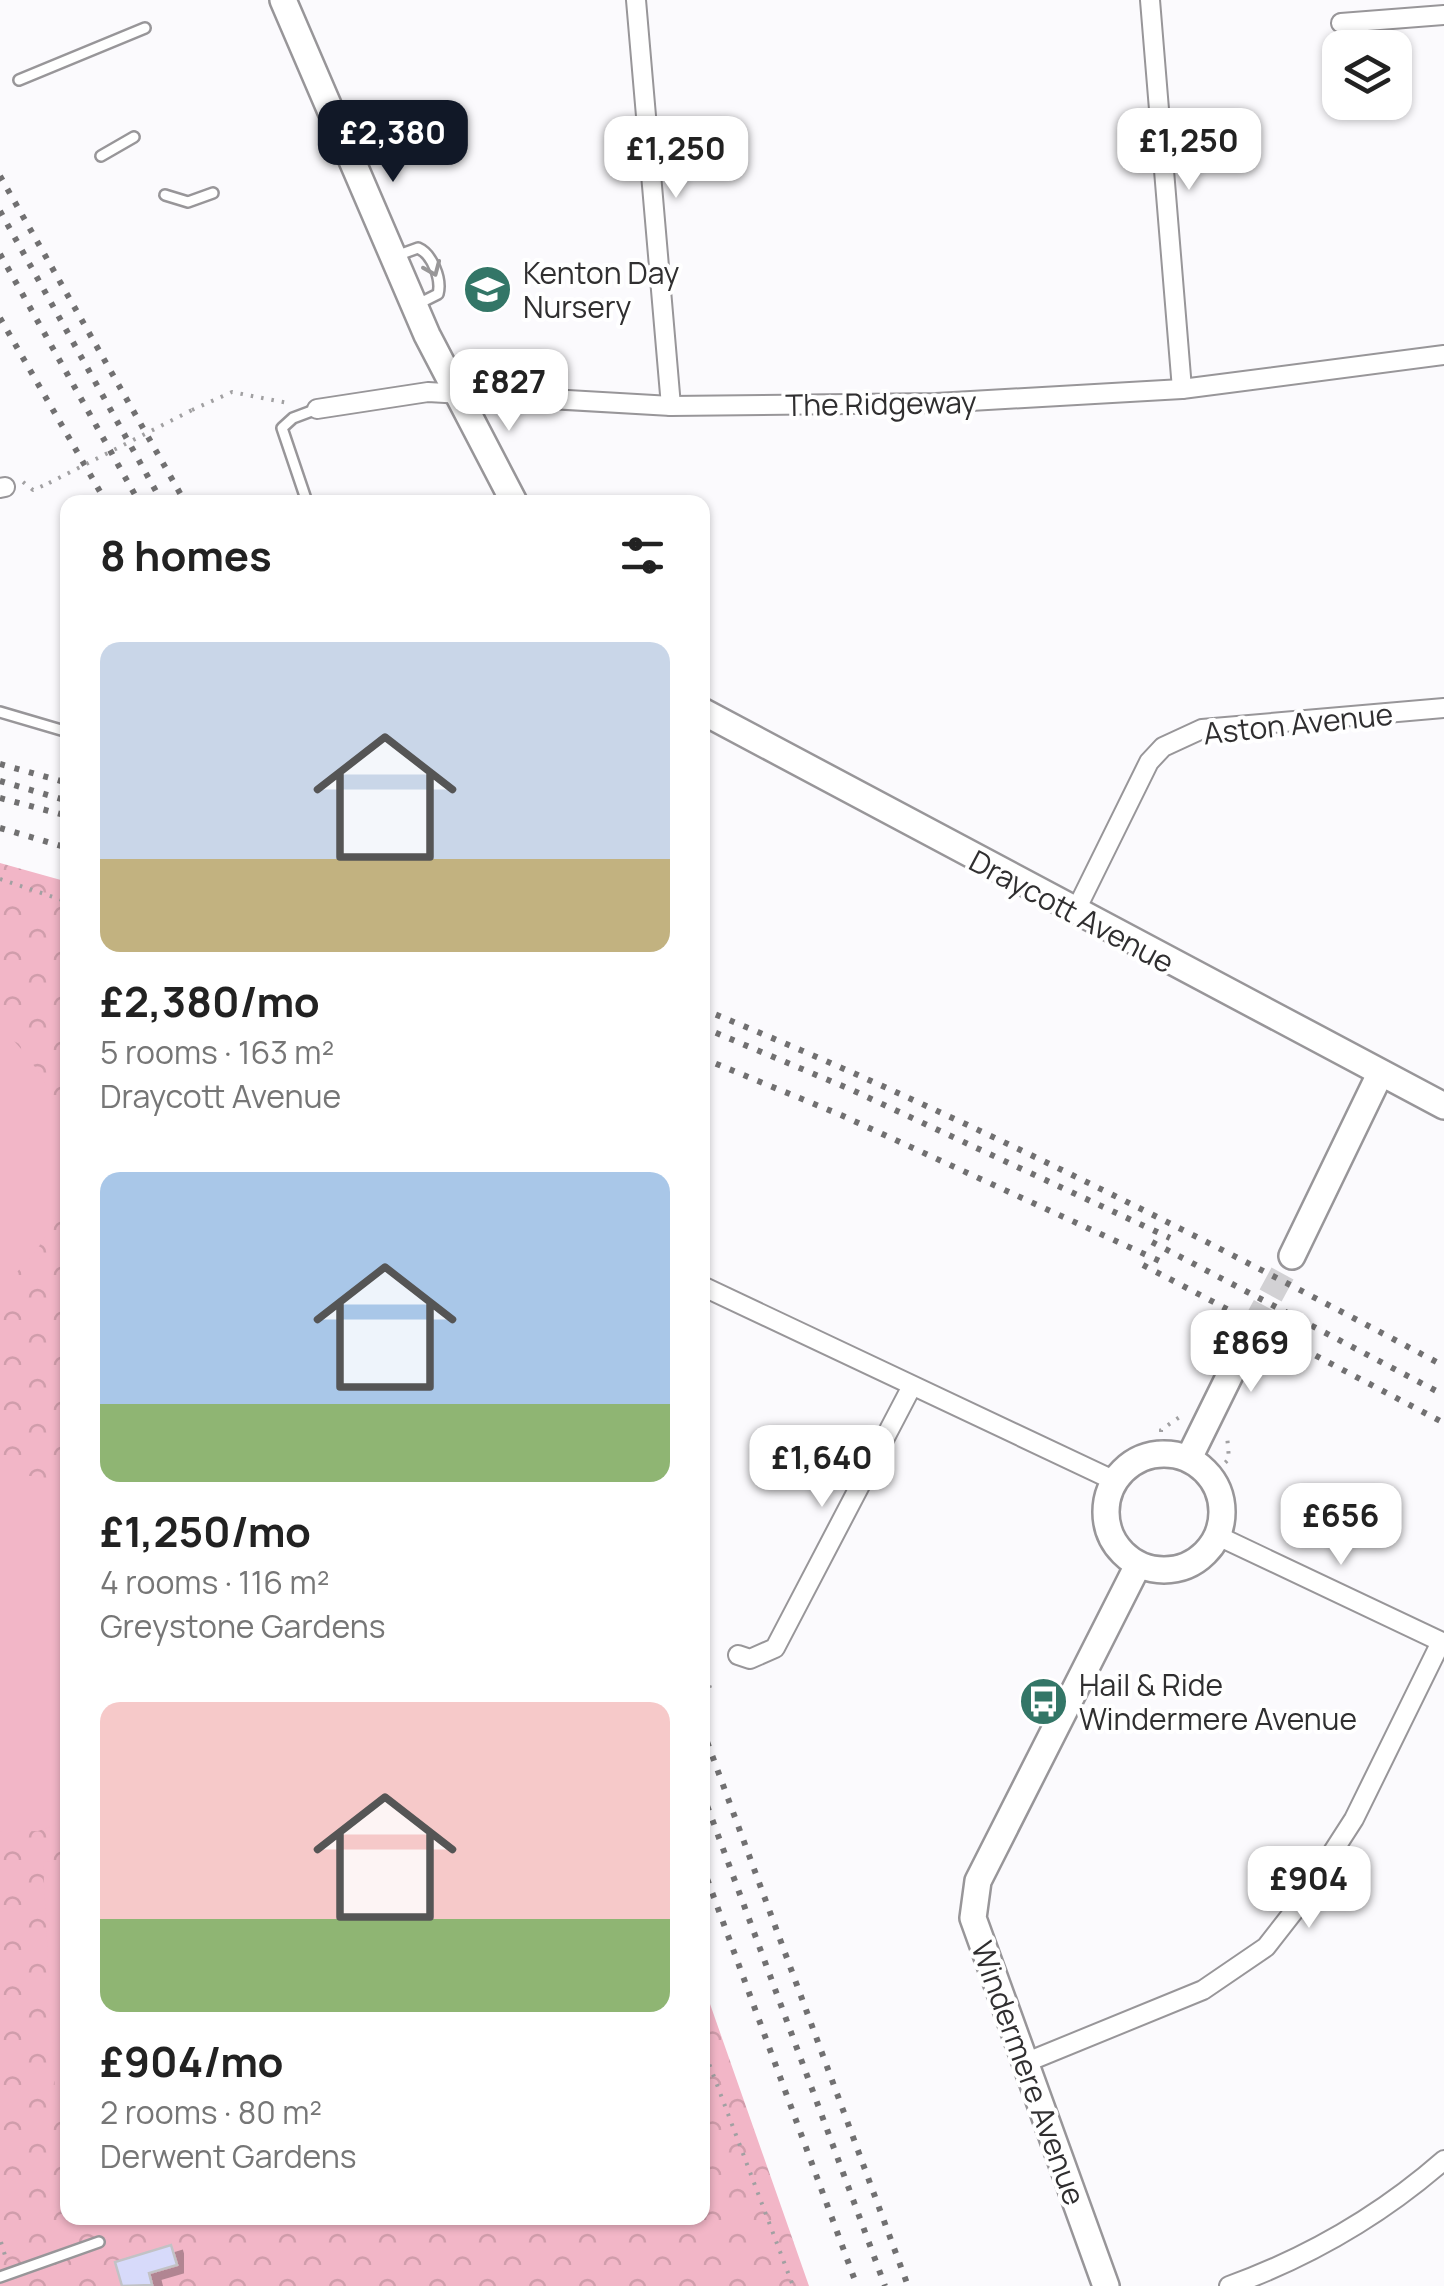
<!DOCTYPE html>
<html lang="en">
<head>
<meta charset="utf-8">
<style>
	:root { --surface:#fff; --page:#f2f2f2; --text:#222; --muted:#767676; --accent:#111827 }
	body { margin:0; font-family:Manrope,sans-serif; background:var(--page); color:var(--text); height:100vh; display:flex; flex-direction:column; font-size:38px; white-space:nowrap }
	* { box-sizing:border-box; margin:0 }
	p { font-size:32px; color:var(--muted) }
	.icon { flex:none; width:55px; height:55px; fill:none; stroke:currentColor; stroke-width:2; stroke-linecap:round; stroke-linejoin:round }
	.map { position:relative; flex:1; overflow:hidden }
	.side { position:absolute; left:60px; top:495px; width:650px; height:1730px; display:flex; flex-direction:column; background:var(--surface); border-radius:20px; box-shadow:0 2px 8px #0004 }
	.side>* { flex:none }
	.buttons { position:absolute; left:1322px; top:30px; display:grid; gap:20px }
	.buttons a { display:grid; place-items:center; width:90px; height:90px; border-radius:20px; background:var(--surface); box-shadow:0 2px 8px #0004; font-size:50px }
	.price { position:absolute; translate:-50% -85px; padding:0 22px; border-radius:20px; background:#fff; color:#222; font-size:32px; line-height:65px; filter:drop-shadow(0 2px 5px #0008) }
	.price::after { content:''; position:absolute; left:50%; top:60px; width:30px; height:22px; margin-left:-15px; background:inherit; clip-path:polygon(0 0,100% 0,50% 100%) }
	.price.on { background:var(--accent); color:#fff }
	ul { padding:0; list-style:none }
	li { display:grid; align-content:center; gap:20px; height:530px; padding:0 40px }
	li span { display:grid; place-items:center; height:310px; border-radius:20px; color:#555 }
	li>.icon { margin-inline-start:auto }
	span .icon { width:180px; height:180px; fill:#fffc; stroke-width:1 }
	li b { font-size:42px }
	h2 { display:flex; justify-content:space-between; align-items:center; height:120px; padding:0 40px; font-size:42px }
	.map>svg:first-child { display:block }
	.park { fill:url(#park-crowns) }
	.garden { fill:#f2b6c7 }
	.building { fill:#d7dafa; stroke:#c2c2c5; stroke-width:2.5; filter:url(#shadow) }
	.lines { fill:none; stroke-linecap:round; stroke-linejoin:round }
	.secondary-tunnel { stroke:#d2d1d4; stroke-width:25; stroke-dasharray:25 12; stroke-linecap:butt }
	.lane-casing { stroke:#989699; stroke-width:14 }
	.street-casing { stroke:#989699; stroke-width:22 }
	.secondary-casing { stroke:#989699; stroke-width:30 }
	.path { stroke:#a1a0a2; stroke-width:4; stroke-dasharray:2.5 8; stroke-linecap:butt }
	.lane { stroke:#fff; stroke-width:9 }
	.street { stroke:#fff; stroke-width:18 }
	.secondary { stroke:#fff; stroke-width:25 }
	.rail { stroke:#717071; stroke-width:6; stroke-dasharray:5 10; stroke-linecap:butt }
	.path-bridge { stroke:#a1a0a2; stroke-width:4; stroke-dasharray:2.5 8; stroke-linecap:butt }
	.oneway { stroke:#989798 }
	.labels { text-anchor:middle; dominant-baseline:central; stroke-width:8; stroke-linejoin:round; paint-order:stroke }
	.poi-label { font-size:30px; fill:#302f30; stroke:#fff; text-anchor:start }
	.street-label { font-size:30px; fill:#302f30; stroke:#fff }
</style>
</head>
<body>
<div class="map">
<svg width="1444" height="2286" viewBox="0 0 1444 2286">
	<defs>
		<pattern id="park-crowns" width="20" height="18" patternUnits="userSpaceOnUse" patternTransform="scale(2.5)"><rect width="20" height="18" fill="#f2b6c7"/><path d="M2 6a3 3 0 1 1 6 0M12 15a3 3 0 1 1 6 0" fill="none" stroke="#d09dab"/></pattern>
		<filter id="shadow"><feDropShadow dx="11" dy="6" stdDeviation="0" flood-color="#0004"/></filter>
	</defs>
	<rect width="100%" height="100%" fill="#fbfafd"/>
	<path class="park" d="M 0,863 L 68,882 L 68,2218 L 702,2218 L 703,1984 L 809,2286 L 0,2286 Z"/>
	<g class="garden">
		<path d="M 0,1027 C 84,1104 93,1213 0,1287 Z"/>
		<path d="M 0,1476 L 35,1476 L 67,1484 L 67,1821 L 38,1831 L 0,1832 Z"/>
		<path d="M 67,1860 L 68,2111 L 56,2111 L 43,1862 Z"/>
	</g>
	<path class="building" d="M 171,2245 L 177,2265 L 149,2273 L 152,2285 L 122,2286 L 115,2262 Z"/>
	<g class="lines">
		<path class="secondary-tunnel" d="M 1253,1328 L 1292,1256"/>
		<defs>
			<g id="lane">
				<path d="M 19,80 L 145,28"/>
				<path d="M 101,156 L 134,137"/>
				<path d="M 165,195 L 188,202 L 213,193"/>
				<path d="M 396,256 L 418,248 C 432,254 442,279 438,294 L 418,304"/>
				<path d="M 307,502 L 282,428 L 293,418 L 317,409"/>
				<path d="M 0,712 L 68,732"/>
				<path d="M 0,2277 L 99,2242"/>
			</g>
			<g id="street">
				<path d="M 636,0 L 671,406"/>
				<path d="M 1150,0 L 1182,389"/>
				<path d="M 1341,23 L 1444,15"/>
				<path d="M 317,409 L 428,392 L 671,406 L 936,403 L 1182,389 L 1444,355"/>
				<path d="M 0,488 L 5,487"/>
				<path d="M 1075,912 L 1149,762 L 1163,747 L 1202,729 L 1444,708"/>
				<path d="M 702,1286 L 1113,1480"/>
				<path d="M 1218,1536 L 1444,1643"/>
				<path d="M 738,1655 L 750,1659 L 775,1648 L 912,1386"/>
				<path d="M 1027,2062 L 1203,1990 L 1266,1947 L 1298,1906 L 1354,1819 L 1441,1642"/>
				<path d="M 1229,2286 C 1309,2257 1380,2216 1444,2160"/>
			</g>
			<g id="secondary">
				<path d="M 283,0 L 427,335 L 514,502"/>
				<path d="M 702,711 L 1444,1106"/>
				<path d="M 1292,1256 L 1380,1074"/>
				<circle cx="1164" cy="1512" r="58"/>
				<path d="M 1189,1458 L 1253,1328"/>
				<path d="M 1106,2286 L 973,1918 L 978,1881 L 1138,1565"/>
			</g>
		</defs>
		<use href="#lane" class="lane-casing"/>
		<use href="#street" class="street-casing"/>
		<use href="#secondary" class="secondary-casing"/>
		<g class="path">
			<path d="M 192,410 L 232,392 L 288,403"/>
			<path d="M 23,482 L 33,490 L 49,483"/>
			<path d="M 0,879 L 68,902"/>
			<path d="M 1162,1453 L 1161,1430 L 1184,1414"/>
			<path d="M 1210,1477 L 1229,1459 L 1227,1435"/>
			<path d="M 702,1666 L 712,1693 L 702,1696"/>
			<path d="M 702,2045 L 793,2286"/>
			<path d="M 1,2242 L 7,2262"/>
		</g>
		<use href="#lane" class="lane"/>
		<use href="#street" class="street"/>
		<use href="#secondary" class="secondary"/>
		<g class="rail">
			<path d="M 0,176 L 185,502"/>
			<path d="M 0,211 L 162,502"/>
			<path d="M 0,254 L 139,502"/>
			<path d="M 0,318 L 106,502"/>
			<path d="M 0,764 L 68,783"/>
			<path d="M 0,781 L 68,801"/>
			<path d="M 0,798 L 68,816"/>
			<path d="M 0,828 L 68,848"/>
			<path d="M 702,1009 C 957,1112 1202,1237 1444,1366"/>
			<path d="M 702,1027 L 852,1090 L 1170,1238"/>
			<path d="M 702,1058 L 841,1115 L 1164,1263"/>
			<path d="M 1152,1242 L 1444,1395"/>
			<path d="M 1143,1265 L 1444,1423"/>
			<path d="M 702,1728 L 908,2286"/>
			<path d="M 702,1792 L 885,2286"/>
			<path d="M 702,1865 L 857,2286"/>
		</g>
		<path class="path-bridge" d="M 49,483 L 192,410"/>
	</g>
	<defs><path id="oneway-chevron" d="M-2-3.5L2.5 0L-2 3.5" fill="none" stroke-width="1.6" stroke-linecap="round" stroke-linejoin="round" transform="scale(2.5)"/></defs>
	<use class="oneway" href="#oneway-chevron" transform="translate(433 269) rotate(67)"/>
	<defs>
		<symbol id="school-disc" viewBox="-11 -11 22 22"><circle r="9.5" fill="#337667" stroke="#fff"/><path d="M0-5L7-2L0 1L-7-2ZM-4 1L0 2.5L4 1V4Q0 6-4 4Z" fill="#fff"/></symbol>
		<symbol id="bus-disc" viewBox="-11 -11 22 22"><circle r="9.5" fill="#337667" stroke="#fff"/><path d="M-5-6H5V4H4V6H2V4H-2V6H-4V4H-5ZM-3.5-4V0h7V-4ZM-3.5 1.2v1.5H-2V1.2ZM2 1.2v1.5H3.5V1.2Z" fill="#fff"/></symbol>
	</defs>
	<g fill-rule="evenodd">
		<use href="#school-disc" x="460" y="262" width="55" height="55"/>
		<use href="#bus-disc" x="1016" y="1674" width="55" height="55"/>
	</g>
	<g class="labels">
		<g class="poi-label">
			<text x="523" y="272">Kenton Day<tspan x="523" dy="34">Nursery</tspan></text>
			<text x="1079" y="1684">Hail &amp; Ride<tspan x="1079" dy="34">Windermere Avenue</tspan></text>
		</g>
		<g class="street-label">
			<text transform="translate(881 403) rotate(-1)">The Ridgeway</text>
			<text transform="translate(1298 723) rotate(-6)">Aston Avenue</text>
			<text transform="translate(1072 911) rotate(28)">Draycott Avenue</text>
			<text transform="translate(1029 2073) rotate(70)">Windermere Avenue</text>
		</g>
	</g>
</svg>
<div class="buttons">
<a><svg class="icon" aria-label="layers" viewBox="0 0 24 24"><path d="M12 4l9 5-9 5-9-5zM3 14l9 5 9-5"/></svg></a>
</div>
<b class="price on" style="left:393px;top:185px">£2,380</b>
<b class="price" style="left:1189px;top:193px">£1,250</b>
<b class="price" style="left:676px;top:201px">£1,250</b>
<b class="price" style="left:509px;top:434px">£827</b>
<b class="price" style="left:1251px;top:1395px">£869</b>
<b class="price" style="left:822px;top:1510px">£1,640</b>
<b class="price" style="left:1341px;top:1568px">£656</b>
<b class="price" style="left:1309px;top:1931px">£904</b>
<section class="side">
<h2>8 homes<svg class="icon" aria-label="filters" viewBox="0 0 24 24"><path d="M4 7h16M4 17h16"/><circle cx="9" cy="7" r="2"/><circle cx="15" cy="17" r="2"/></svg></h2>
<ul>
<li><span style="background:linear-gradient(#c9d6e8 70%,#c2b280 0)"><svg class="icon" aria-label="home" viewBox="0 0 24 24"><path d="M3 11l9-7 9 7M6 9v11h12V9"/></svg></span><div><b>£2,380/mo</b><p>5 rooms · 163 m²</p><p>Draycott Avenue</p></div></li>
<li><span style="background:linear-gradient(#a9c7e8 75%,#8fb573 0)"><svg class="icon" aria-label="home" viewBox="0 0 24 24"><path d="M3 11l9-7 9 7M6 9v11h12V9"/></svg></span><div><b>£1,250/mo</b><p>4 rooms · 116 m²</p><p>Greystone Gardens</p></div></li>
<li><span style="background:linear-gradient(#f6c9c9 70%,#8fb573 0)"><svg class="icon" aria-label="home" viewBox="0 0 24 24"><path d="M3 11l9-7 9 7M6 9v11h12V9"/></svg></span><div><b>£904/mo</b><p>2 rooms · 80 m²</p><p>Derwent Gardens</p></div></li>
</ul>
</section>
</div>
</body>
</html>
